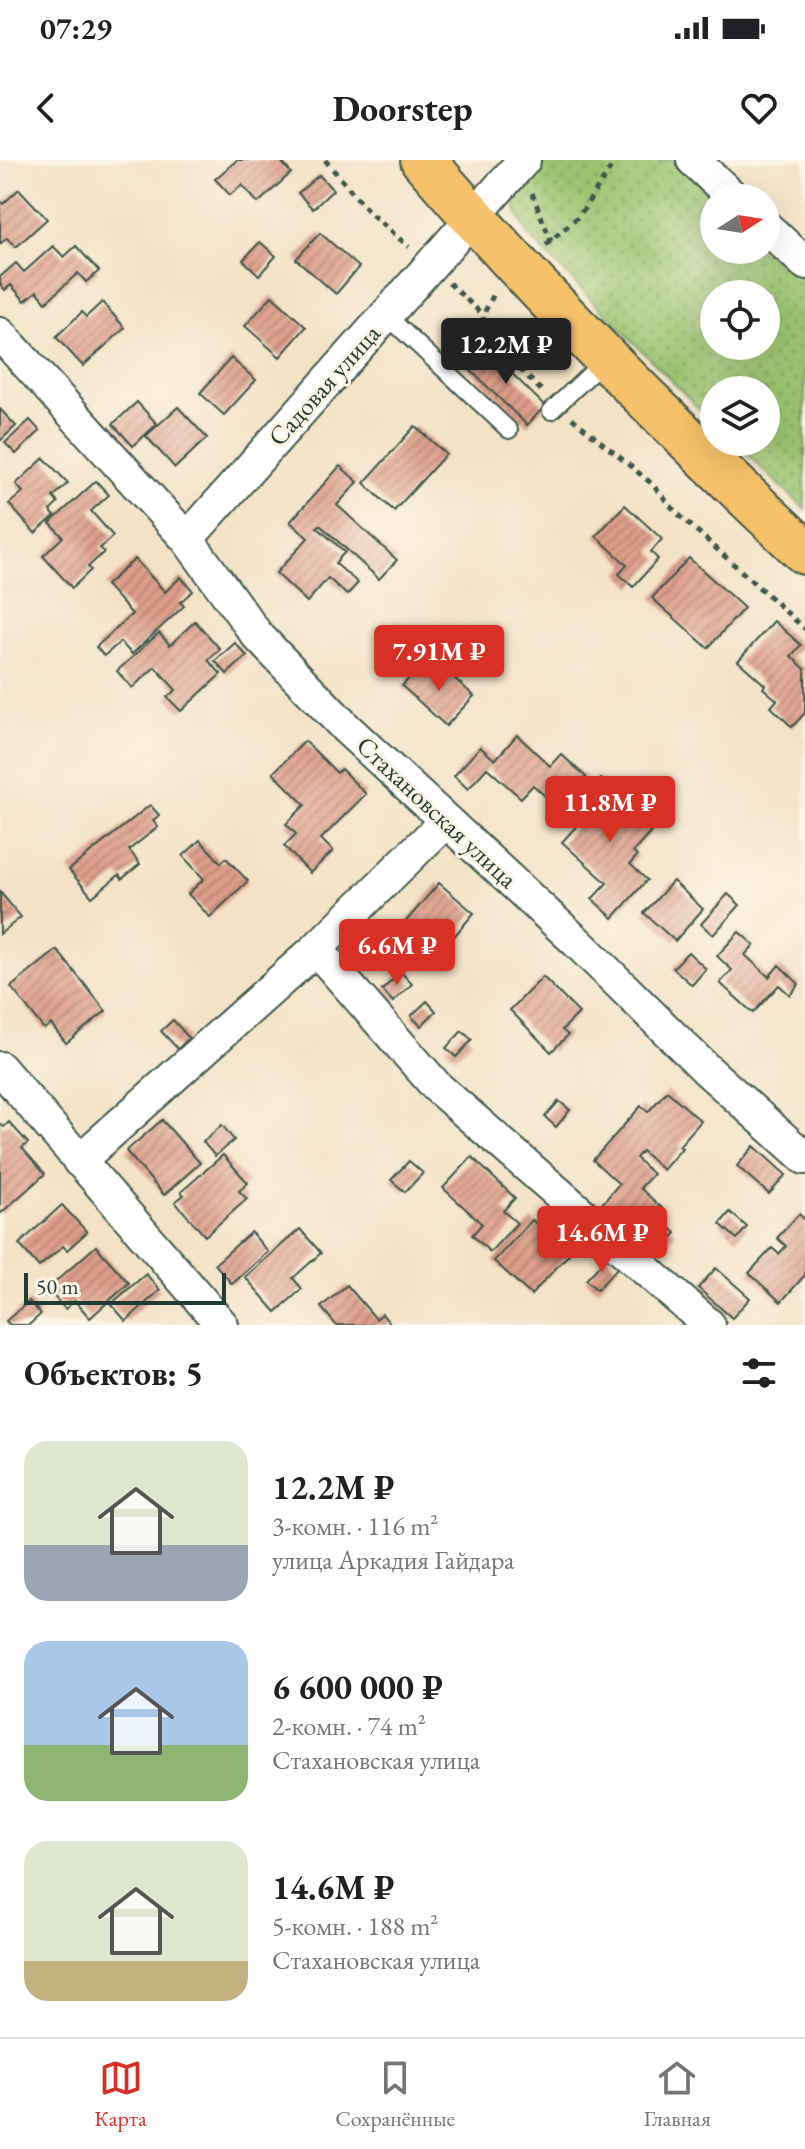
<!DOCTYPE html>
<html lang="ru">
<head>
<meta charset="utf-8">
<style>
	:root { --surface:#fff; --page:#f6f6f6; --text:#202124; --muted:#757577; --line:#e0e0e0; --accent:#d93025 }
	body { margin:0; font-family:"EB Garamond",serif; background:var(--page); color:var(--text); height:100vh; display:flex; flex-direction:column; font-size:30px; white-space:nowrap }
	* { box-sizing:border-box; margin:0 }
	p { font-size:26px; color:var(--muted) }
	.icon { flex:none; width:44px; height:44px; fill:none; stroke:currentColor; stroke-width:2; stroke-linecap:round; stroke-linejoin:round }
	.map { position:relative; height:1165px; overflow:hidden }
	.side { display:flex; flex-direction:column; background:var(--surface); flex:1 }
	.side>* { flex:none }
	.needle { width:52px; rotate:78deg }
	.fabs { position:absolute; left:700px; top:24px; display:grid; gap:16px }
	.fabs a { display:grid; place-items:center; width:80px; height:80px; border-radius:50%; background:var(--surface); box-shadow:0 8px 32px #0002; font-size:40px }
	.scale { position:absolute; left:24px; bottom:20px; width:202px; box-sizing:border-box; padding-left:8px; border:4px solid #1f3d34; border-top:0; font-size:22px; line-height:28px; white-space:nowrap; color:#1f3d34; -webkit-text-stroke:6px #fcf5e5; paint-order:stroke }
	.price { position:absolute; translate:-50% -68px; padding:0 18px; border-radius:8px; background:var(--accent); color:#fff; font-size:26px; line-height:52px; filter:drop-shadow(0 2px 4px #0008) }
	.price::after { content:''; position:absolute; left:50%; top:48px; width:24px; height:18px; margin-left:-12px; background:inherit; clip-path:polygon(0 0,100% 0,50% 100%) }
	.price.active { background:#222; color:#fff }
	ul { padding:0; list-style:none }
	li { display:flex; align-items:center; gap:24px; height:200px; padding:0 24px }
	li span { display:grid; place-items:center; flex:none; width:224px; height:160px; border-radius:24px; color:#555 }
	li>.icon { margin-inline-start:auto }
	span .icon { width:96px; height:96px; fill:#fffc; stroke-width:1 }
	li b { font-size:34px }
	h2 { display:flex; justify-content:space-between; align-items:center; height:96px; padding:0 24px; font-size:34px }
	.status { display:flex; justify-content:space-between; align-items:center; height:56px; padding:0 40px; background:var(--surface); direction:ltr }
	.status svg { height:22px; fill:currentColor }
	header { display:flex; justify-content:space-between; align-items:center; height:104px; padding:0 24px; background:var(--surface); font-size:36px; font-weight:700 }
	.menu { display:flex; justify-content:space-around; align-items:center; height:112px; border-top:2px solid var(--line); background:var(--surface); font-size:22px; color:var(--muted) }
	.menu a { display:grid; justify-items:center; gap:4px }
	.menu .active { color:var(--accent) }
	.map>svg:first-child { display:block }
	.grass { fill:url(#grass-dots); stroke:#5c8052; stroke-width:2; fill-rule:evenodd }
	.building { fill:url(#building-hatch) }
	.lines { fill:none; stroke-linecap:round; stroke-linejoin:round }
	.lane-casing { stroke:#3f564a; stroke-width:20 }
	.street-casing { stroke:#3f564a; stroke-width:36 }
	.primary-casing { stroke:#3f564a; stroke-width:48 }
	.path { stroke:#3f564a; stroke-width:5; stroke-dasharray:6 6; stroke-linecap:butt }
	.lane { stroke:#fff; stroke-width:16 }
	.street { stroke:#fff; stroke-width:32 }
	.primary { stroke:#f5c16b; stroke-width:44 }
	.labels { text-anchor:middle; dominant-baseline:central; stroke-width:6; stroke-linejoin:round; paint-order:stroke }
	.street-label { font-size:26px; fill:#1f3d34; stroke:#fcf5e5 }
</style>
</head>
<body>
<div class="status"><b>07:29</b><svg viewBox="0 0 49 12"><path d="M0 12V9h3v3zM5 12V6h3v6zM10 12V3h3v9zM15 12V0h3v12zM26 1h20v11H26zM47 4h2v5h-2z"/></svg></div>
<header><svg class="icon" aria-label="back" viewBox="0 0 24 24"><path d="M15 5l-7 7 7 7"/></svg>Doorstep<svg class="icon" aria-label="heart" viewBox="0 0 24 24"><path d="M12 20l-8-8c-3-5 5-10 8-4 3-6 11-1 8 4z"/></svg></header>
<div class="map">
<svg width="805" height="1165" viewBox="0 0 805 1165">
	<defs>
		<pattern id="grass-dots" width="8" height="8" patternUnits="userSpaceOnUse" patternTransform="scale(2)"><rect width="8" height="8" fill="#9ac36f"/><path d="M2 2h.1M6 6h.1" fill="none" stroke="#7da05c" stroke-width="1.8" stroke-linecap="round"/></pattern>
		<pattern id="building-hatch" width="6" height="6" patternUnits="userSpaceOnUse" patternTransform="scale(2)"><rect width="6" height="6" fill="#dd9e89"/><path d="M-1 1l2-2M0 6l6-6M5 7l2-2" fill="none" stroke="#b38271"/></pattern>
	</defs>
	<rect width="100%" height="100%" fill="#fcf5e5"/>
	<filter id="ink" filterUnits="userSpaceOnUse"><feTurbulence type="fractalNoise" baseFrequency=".0125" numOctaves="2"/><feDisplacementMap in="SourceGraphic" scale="16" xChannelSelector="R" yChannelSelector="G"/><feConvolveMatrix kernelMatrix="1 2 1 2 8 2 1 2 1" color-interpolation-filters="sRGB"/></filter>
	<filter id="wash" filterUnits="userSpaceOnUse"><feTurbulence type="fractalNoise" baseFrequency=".006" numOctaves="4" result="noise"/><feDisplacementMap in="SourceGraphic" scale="32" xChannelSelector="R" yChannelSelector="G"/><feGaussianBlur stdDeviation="1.8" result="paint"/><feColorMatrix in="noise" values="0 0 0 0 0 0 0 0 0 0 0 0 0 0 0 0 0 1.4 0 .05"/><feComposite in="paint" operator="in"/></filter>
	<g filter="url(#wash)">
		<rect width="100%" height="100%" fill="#f3e2c6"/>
		<path class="grass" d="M 538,0 L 679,0 L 714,38 L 714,90 L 766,90 L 766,81 L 805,117 L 805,349 L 734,282 L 766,282 L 766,230 L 714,230 L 714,264 L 530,77 C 508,39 509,33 538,0 ZM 714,134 L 766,134 L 766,186 L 714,186 Z"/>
		<g id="blocks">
			<g class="building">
				<path d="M 237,0 L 280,0 L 291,13 L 258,43 L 242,25 L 230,35 L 215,19 Z"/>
				<path d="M 319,15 L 333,30 L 313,49 L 298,33 Z"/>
				<path d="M 19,29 L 47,59 L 16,87 L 7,78 L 0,84 L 0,40 L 3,44 Z"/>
				<path d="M 320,73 L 359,107 L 336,134 L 296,99 Z"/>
				<path d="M 260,82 L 276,96 L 259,115 L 243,100 Z"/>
				<path d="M 53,86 L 64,97 L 76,86 L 99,111 L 86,122 L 78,113 L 46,142 L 37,131 L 25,141 L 11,125 L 5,130 L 0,124 L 0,117 L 16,103 L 24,112 Z"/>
				<path d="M 272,136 L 306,167 L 280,197 L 245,166 Z"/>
				<path d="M 102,142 L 125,168 L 83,206 L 56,177 L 82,152 L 86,157 Z"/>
				<path d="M 486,188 L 545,246 L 527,265 L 467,207 Z"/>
				<path d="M 231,198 L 256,220 L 224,255 L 200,233 Z"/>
				<path d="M 137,242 L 157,264 L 133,286 L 113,264 Z"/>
				<path d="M 178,247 L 207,278 L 175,308 L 146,276 Z"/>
				<path d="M 0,249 L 16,266 L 0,281 Z"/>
				<path d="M 30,260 L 40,271 L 16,294 L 5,283 Z"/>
				<path d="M 415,266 L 446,294 L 394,351 L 364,323 Z"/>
				<path d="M 44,298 L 68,323 L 53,337 L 58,343 L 50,351 L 55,356 L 35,373 L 9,344 L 23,332 L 16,324 Z"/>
				<path d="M 340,306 L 358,322 L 337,345 L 397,400 L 379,419 L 320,365 L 317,367 L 345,392 L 335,403 L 358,423 L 347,435 L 328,418 L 307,442 L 276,413 L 308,378 L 290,362 Z"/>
				<path d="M 96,321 L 109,335 L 91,351 L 113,376 L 100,388 L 104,392 L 88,407 L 91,410 L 72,428 L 43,396 L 63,377 L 50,363 Z"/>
				<path d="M 625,345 L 662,379 L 651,392 L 658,399 L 633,427 L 619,414 L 627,405 L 596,376 Z"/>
				<path d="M 689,398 L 744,448 L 708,488 L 652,438 Z"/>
				<path d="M 135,399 L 165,432 L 181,417 L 193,431 L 180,442 L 184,446 L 132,494 L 120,482 L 104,496 L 96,487 L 132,454 L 106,425 Z"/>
				<path d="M 195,461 L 220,489 L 208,500 L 221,514 L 181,551 L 167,537 L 176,530 L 155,507 L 132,528 L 117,511 L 159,473 L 170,485 Z"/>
				<path d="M 774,461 L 801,485 L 791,496 L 805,509 L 805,553 L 792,567 L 771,547 L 777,540 L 763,528 L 765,525 L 738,501 Z"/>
				<path d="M 235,483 L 247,496 L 227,514 L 215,501 Z"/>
				<path d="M 421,505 L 433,516 L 442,507 L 474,536 L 446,566 L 402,526 Z"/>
				<path d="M 517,575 L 550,606 L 561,594 L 586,617 L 558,648 L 533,625 L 521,638 L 487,608 L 468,629 L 454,616 L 480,587 L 495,600 Z"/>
				<path d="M 305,581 L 337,613 L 341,609 L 366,634 L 321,679 L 333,691 L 310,713 L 284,686 L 296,674 L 286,664 L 305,645 L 273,613 Z"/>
				<path d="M 601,619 L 619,634 L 614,639 L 627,651 L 642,634 L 654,645 L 639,662 L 651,672 L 633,692 L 637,696 L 630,704 L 647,720 L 613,758 L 592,739 L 607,723 L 562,682 L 583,659 L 573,650 Z"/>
				<path d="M 150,645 L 159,655 L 153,661 L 158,667 L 129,690 L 140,704 L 122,719 L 119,715 L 92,737 L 69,710 Z"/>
				<path d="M 200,680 L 221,703 L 226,698 L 248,721 L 210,757 L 188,734 L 204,719 L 183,696 Z"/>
				<path d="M 673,721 L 703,749 L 675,781 L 644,753 Z"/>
				<path d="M 439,723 L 474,753 L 433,801 L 422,792 L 427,787 L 402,766 Z"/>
				<path d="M 0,732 L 21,757 L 0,774 Z"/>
				<path d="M 728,734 L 740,745 L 713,775 L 701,764 Z"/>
				<path d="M 739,772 L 754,785 L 745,795 L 769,817 L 779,805 L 799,824 L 790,835 L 779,825 L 753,853 L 720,823 L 732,810 L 717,796 Z"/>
				<path d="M 57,790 L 106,851 L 66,883 L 51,864 L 44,869 L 11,827 Z"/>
				<path d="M 688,792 L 706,809 L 692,825 L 673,808 Z"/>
				<path d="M 401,812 L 412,824 L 393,842 L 382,830 Z"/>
				<path d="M 543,817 L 579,853 L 562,870 L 568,875 L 551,892 L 510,850 Z"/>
				<path d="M 427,841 L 436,851 L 421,866 L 411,856 Z"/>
				<path d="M 173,860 L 189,878 L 178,889 L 161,871 Z"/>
				<path d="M 462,871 L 472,880 L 456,897 L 446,888 Z"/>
				<path d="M 667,931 L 701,961 L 679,986 L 682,988 L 663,1010 L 642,991 L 636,998 L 653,1014 L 640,1028 L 662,1048 L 656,1055 L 676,1073 L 657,1094 L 602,1044 L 619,1024 L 593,1000 L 641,946 L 648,952 Z"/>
				<path d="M 559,941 L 570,950 L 556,967 L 545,957 Z"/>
				<path d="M 162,960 L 200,1003 L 164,1035 L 126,991 Z"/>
				<path d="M 9,962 L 28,983 L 22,988 L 45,1014 L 0,1054 L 0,964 L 4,967 Z"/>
				<path d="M 222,965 L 234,980 L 215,996 L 203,982 Z"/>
				<path d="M 754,986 L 786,1015 L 769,1034 L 737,1006 Z"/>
				<path d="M 223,995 L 248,1023 L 239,1031 L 247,1039 L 205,1076 L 175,1042 L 184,1035 L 181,1032 Z"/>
				<path d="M 472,997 L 515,1038 L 503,1051 L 517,1063 L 490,1092 L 472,1075 L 482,1064 L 443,1028 Z"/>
				<path d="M 409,1001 L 423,1013 L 405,1032 L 391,1020 Z"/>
				<path d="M 62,1045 L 87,1072 L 67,1090 L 63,1086 L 39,1107 L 19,1084 Z"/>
				<path d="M 730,1052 L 747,1067 L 737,1079 L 720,1064 Z"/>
				<path d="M 799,1054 L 805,1060 L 805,1115 L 781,1142 L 749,1113 L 772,1088 L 779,1094 L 786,1086 L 777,1078 Z"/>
				<path d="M 532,1060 L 569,1094 L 531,1135 L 494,1101 Z"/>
				<path d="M 300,1069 L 321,1093 L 293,1118 L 302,1129 L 276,1152 L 245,1117 Z"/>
				<path d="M 251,1072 L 268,1092 L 232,1124 L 215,1104 Z"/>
				<path d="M 96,1086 L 129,1123 L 90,1158 L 75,1141 L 65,1149 L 47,1129 Z"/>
				<path d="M 607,1097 L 618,1107 L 597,1130 L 586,1120 Z"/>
				<path d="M 716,1108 L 750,1138 L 732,1158 L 698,1128 Z"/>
				<path d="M 146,1114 L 160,1130 L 126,1161 L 111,1144 Z"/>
				<path d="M 347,1125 L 376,1159 L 382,1154 L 391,1165 L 336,1165 L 321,1147 Z"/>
				<path d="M 29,1141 L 41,1154 L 29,1165 L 10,1165 L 6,1161 Z"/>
			</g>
		</g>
	</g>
	<g filter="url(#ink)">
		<use href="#blocks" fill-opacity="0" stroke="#3f564a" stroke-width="2"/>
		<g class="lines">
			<defs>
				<g id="lane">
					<path d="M 386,155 L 509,270"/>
					<path d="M 551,251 L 605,200"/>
				</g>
				<g id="street">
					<path d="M 693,0 L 734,38"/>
					<path d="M 766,67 L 805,103"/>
					<path d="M 0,174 L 187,379 L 257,475 L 346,568 L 577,782 L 706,909 L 805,998"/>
					<path d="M 187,379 L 524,0"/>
					<path d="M 316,789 L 437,927 L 709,1165"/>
					<path d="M 0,908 L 222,1165"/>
					<path d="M 79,1001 L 316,789 L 446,661"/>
				</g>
				<path id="primary" d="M 423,0 C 542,139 672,266 805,392"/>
			</defs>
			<use href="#lane" class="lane-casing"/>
			<use href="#street" class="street-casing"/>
			<use href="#primary" class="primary-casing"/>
			<g class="path">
				<path d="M 325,0 L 370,53 L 409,87"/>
				<path d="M 532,33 L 551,81"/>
				<path d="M 546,85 L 579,56 L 616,0"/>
				<path d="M 449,123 L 483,155"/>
				<path d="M 485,175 L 483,155 L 495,132"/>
				<path d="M 460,200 L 485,175 L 544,233"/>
				<path d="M 572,258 L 651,323 L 676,352 L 805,469"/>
			</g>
			<use href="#lane" class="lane"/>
			<use href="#street" class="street"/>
			<use href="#primary" class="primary"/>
		</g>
	</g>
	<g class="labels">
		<g class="street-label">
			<text transform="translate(324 225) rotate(-48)">Садовая улица</text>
			<text transform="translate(437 652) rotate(43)">Стахановская улица</text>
		</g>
	</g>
</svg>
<div class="fabs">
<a><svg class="needle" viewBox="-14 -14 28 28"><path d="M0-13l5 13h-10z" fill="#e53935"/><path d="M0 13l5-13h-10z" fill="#757577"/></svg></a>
<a><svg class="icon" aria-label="locate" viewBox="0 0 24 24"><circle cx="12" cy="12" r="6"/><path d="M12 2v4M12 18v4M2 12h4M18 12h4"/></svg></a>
<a><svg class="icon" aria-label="layers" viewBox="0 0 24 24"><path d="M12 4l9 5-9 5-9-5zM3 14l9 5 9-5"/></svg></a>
</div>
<div class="scale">50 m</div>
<b class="price active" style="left:506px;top:226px">12.2M ₽</b>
<b class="price" style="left:439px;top:533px">7.91M ₽</b>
<b class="price" style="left:610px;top:684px">11.8M ₽</b>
<b class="price" style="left:397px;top:827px">6.6M ₽</b>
<b class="price" style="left:602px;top:1114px">14.6M ₽</b>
</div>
<section class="side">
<h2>Объектов: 5<svg class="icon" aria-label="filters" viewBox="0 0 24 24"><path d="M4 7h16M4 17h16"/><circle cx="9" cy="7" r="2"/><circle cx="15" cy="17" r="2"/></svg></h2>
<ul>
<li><span style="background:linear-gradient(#dfe7d0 65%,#9aa5b1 0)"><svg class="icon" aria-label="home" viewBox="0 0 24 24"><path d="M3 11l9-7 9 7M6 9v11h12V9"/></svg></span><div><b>12.2M ₽</b><p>3-комн. · 116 m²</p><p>улица Аркадия Гайдара</p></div></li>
<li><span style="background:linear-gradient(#a9c7e8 65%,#8fb573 0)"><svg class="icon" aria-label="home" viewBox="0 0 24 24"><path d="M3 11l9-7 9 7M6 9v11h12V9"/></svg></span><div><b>6 600 000 ₽</b><p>2-комн. · 74 m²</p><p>Стахановская улица</p></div></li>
<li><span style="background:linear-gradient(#dfe7d0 75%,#c2b280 0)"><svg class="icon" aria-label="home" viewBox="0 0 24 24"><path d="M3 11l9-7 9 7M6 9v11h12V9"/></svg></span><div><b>14.6M ₽</b><p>5-комн. · 188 m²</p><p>Стахановская улица</p></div></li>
</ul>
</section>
<nav class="menu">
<a class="active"><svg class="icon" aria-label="map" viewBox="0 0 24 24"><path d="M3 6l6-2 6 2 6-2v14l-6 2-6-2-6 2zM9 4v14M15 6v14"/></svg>Карта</a>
<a><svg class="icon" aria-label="saved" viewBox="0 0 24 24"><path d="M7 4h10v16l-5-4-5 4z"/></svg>Сохранённые</a>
<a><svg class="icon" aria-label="home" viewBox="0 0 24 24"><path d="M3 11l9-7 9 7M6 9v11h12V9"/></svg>Главная</a>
</nav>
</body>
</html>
